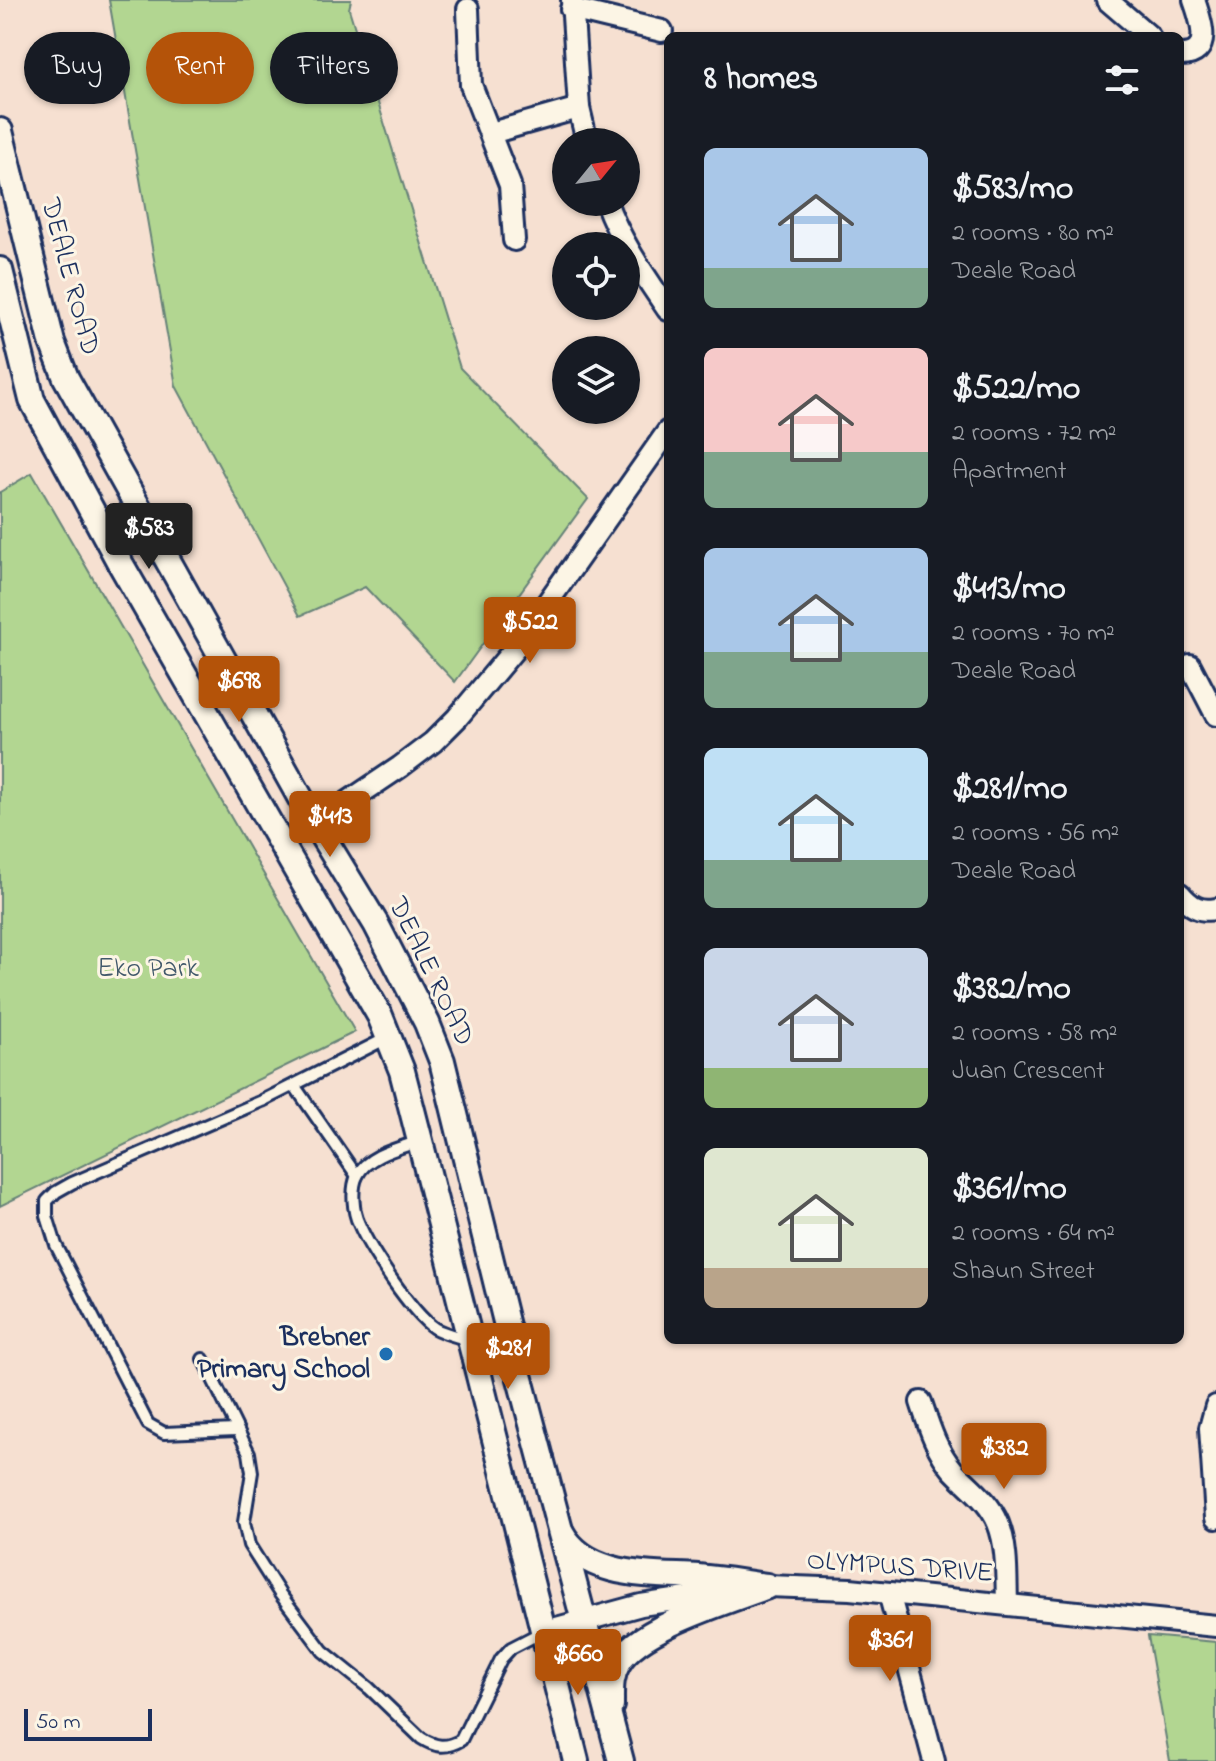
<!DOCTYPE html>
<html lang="en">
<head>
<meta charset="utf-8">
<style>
	:root { --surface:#171b24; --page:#20242c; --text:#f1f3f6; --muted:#9ea1a6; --accent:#b45309 }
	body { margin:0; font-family:"Indie Flower",sans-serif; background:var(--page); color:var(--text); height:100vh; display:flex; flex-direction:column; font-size:30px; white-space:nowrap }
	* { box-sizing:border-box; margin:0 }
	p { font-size:26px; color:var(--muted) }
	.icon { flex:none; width:44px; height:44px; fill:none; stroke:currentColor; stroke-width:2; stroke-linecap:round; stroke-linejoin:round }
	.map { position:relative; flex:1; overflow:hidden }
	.details { position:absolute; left:664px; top:32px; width:520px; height:1312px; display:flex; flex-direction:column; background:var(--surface); border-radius:12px; box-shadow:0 2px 6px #0004 }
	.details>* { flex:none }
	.banner { position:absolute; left:24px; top:32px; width:520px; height:72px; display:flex; gap:16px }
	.needle { width:52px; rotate:60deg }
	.fabs { position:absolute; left:552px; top:128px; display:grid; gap:16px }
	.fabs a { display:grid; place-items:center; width:88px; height:88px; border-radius:50%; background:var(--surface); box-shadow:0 2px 6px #0004; font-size:40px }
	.scale { position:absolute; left:24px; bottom:20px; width:128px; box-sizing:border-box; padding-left:8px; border:4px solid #1b2f5e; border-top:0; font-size:22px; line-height:28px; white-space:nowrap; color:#1b2f5e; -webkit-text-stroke:6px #fcf5e5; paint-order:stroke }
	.price { position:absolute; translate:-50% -68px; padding:0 18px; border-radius:8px; background:var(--accent); color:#fff; font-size:26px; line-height:52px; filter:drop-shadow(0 2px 4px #0008) }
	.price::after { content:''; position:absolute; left:50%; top:48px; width:24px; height:18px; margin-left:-12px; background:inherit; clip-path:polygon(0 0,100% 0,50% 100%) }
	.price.on { background:#222; color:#fff }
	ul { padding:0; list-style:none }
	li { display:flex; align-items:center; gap:24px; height:200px; padding:0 40px }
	li span { display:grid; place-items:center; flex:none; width:224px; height:160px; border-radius:12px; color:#555 }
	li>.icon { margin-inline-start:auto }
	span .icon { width:96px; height:96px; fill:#fffc; stroke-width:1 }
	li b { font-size:34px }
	h2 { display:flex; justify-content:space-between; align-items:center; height:96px; padding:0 40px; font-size:34px }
	.tag { padding:0 28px; border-radius:36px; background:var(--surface); box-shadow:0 2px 6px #0004; font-size:28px; line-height:72px }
	.tag.on { background:var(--accent); color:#fff }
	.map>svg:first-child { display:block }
	.green { fill:#b2d691; stroke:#668278; stroke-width:2 }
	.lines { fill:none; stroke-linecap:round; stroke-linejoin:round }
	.service-casing { stroke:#1b2f5e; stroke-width:16 }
	.minor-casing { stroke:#1b2f5e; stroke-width:26 }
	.tertiary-casing { stroke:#1b2f5e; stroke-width:30 }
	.service { stroke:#fcf5e5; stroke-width:10 }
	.minor { stroke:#fcf5e5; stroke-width:20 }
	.tertiary { stroke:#fcf5e5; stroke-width:24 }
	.poi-dot { fill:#1f6fb2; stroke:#fcf5e5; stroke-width:3 }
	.labels { text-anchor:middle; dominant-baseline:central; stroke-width:6; stroke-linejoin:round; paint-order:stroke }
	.street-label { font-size:28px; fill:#1b2f5e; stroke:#fcf5e5 }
	.park-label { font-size:28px; fill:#41596b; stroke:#fcf5e5 }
	.poi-label { font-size:28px; font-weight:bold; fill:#1b2f5e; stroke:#fcf5e5; text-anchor:end }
</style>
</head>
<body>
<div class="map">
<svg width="1216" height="1761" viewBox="0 0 1216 1761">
	<rect width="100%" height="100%" fill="#f6e0d1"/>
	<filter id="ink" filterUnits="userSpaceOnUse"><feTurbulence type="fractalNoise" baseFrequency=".0125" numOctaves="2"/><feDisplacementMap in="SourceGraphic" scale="16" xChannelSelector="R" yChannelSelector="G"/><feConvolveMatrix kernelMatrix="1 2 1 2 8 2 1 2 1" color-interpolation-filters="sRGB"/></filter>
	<g filter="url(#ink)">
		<g class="green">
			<path d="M 109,0 L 351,0 L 349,9 L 460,368 L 588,499 L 455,682 L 365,587 L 300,616 L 176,386 Z"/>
			<path d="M 32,473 L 355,1032 L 0,1206 L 0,492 Z"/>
			<path d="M 1148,1636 L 1216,1642 L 1216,1761 L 1170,1761 Z"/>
		</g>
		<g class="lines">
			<defs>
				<g id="service">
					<path d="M 294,1085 L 357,1176"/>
					<path d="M 420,1141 C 400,1148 367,1155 357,1176 C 351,1189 353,1212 359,1224 C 370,1250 412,1313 434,1328 C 444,1334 457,1336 469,1340"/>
					<path d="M 203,1359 L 249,1453 L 252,1472 L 244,1522 L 249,1545 L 280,1594 L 323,1651 L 369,1688 L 421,1738 C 435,1747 446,1749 461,1740 L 501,1659 L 511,1648 L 542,1632"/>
					<path d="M 236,1430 L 164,1433 L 148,1424 L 56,1245 L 47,1216 L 47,1201 L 56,1192 L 72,1183 L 262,1101 L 389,1037"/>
				</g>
				<g id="minor">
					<path d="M 572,0 L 579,108 L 587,142"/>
					<path d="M 1107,0 L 1149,36"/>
					<path d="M 468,9 L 471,85 L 510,185 L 514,240"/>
					<path d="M 571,9 L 662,31"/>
					<path d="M 1180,55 C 1214,56 1201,20 1194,0"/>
					<path d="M 491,133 L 579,108"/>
					<path d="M 606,202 C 620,241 645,276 668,310"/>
					<path d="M 1190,665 L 1216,715"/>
					<path d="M 315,824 L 400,767 L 433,742 L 457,718 L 517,646 L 668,431"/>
					<path d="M 1180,894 C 1191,907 1200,912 1216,909"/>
					<path d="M 921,1402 C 929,1426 936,1450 953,1470 C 969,1487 989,1501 998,1523 C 1008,1548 1006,1578 1007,1604"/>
					<path d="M 1216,1406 L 1210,1428 L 1216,1518"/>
					<path d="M 889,1593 L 934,1761"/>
					<path d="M 542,1632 L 641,1605 L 767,1586 L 850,1589 L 1216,1626"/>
				</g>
				<g id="tertiary">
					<path d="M 0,131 L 52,342 L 66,378 L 315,824 L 376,924 L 427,1023 L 442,1061 L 519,1375 L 621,1761"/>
					<path d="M 0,270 L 32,400 L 119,561 L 380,1016 L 402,1071 L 420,1141 L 576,1761"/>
					<path d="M 561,1532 C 586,1579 653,1574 698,1577 C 722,1579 744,1583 767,1586"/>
					<path d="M 611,1705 C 611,1690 610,1676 618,1663 C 637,1628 728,1601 765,1587"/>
				</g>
			</defs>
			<use href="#service" class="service-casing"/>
			<use href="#minor" class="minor-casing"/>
			<use href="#tertiary" class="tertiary-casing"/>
			<use href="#service" class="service"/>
			<use href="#minor" class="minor"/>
			<use href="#tertiary" class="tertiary"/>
		</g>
	</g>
	<circle class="poi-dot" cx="386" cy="1354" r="8"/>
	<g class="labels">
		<g class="street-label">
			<text transform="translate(69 277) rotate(75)">DEALE ROAD</text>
			<text transform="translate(430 972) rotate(64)">DEALE ROAD</text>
			<text transform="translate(900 1568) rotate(4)">OLYMPUS DRIVE</text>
		</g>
		<g class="park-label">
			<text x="148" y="969">Eko Park</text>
		</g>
		<g class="poi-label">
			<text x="370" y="1338">Brebner<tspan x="370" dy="32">Primary School</tspan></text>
		</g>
	</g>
</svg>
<div class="fabs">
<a><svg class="needle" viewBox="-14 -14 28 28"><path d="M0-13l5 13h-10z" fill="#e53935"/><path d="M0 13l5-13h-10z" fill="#9ea1a6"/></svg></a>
<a><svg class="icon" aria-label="locate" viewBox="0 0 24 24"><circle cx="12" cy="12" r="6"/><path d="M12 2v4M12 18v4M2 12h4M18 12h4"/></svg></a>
<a><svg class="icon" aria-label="layers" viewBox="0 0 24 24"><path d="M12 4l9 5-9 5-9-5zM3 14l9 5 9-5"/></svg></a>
</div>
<div class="scale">50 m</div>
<b class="price on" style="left:149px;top:571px">$583</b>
<b class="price" style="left:530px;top:665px">$522</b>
<b class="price" style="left:239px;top:724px">$698</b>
<b class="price" style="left:330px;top:859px">$413</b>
<b class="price" style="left:508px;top:1391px">$281</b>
<b class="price" style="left:1004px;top:1491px">$382</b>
<b class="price" style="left:890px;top:1683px">$361</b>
<b class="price" style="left:578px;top:1697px">$660</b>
<div class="banner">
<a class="tag">Buy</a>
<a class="tag on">Rent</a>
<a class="tag">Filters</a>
</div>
<section class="details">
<h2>8 homes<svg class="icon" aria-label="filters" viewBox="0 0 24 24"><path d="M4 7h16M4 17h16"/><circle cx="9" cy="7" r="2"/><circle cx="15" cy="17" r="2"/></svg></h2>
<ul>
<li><span style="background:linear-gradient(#a9c7e8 75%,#7fa58c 0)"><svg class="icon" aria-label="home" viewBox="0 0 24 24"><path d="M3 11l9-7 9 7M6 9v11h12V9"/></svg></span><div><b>$583/mo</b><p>2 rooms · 80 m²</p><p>Deale Road</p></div></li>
<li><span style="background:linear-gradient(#f6c9c9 65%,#7fa58c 0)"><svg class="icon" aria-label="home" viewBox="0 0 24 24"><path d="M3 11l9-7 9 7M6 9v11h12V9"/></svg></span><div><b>$522/mo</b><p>2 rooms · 72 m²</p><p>Apartment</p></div></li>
<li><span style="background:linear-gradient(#a9c7e8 65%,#7fa58c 0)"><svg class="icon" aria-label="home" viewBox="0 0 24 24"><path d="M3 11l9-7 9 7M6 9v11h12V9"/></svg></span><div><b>$413/mo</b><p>2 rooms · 70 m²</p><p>Deale Road</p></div></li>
<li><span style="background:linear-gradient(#bfe0f5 70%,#7fa58c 0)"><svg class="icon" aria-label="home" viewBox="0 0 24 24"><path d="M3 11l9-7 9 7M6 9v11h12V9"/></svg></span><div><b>$281/mo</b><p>2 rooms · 56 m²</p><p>Deale Road</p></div></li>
<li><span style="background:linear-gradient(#c9d6e8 75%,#8fb573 0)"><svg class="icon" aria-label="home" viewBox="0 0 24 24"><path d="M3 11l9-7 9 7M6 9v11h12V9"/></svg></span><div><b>$382/mo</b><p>2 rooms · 58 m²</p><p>Juan Crescent</p></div></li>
<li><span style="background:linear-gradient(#dfe7d0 75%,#b9a48a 0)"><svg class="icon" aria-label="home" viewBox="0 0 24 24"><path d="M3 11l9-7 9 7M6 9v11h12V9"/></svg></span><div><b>$361/mo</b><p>2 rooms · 64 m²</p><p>Shaun Street</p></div></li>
</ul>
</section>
</div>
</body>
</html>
